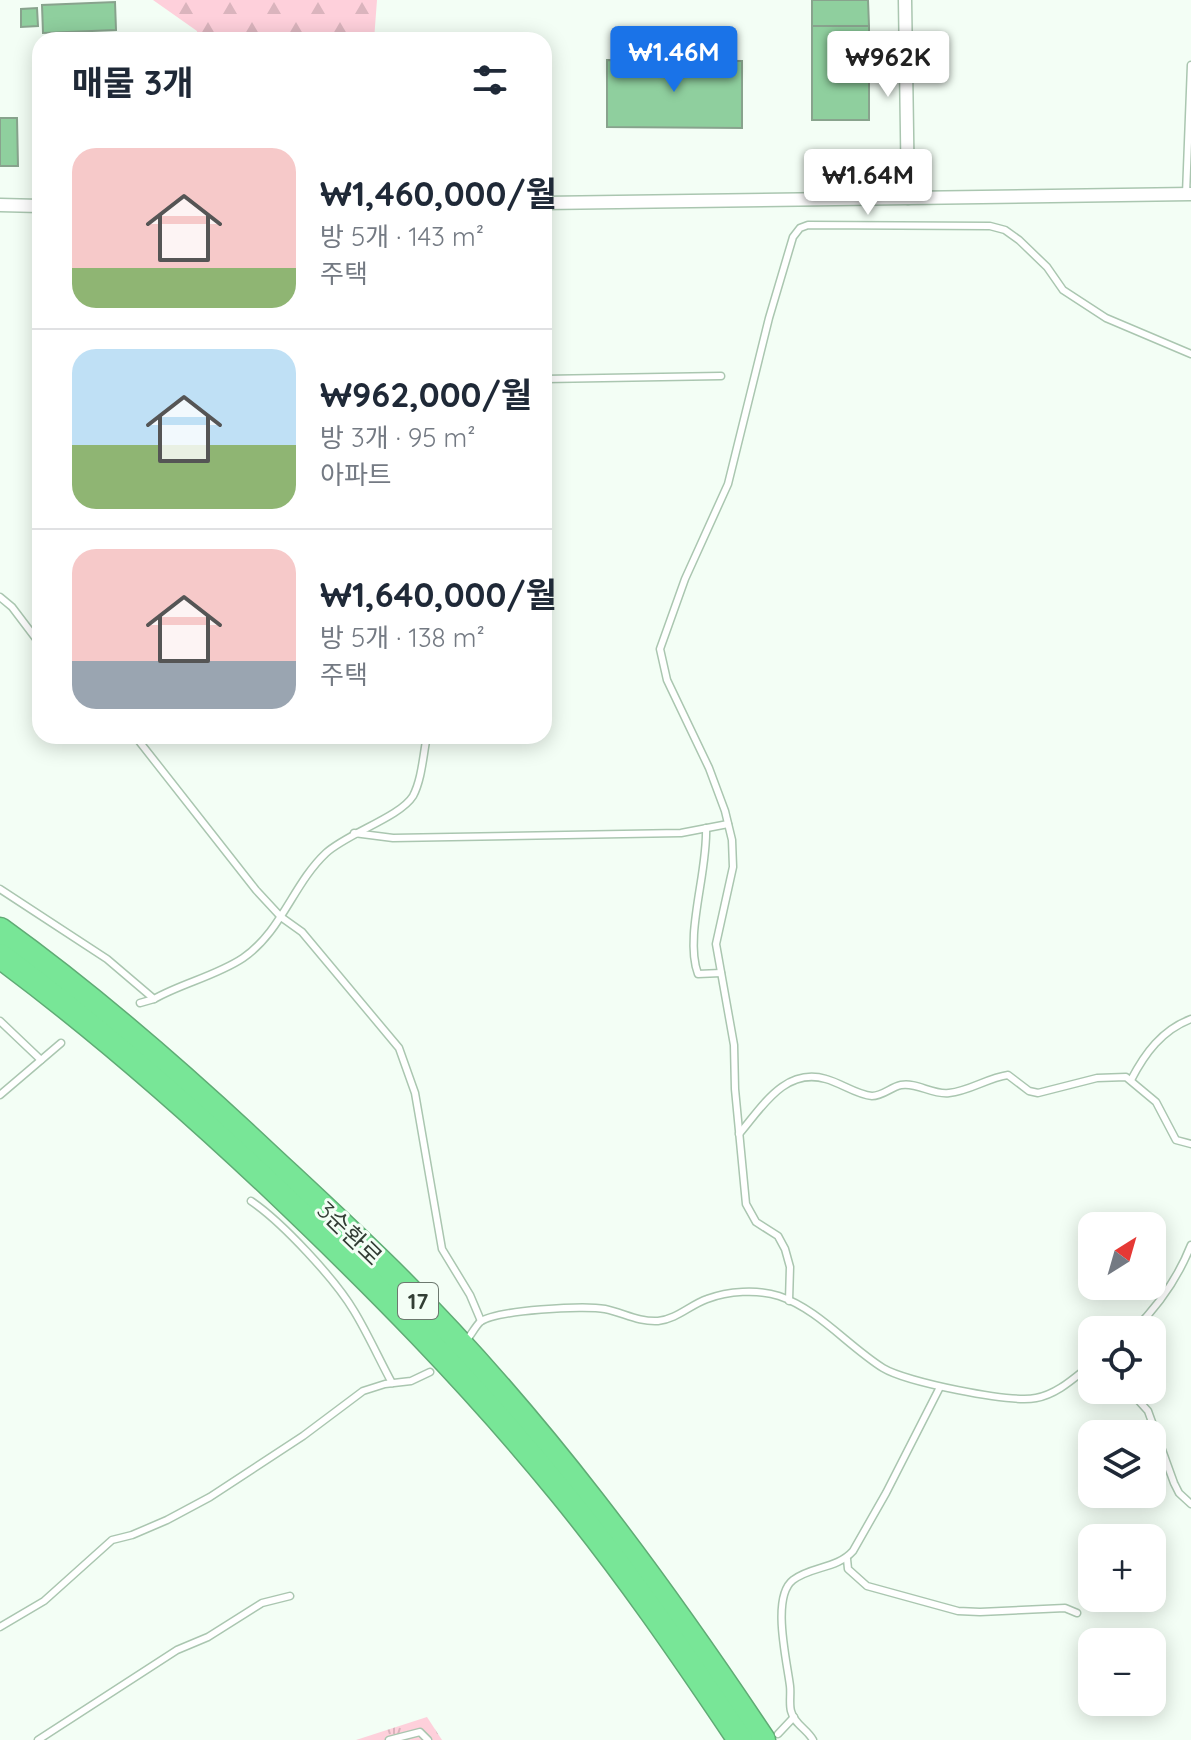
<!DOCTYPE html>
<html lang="ko">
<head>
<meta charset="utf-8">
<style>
	:root { --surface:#fff; --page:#f6f6f7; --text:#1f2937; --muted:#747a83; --line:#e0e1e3; --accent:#1a73e8 }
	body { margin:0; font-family:Quicksand,"Noto Sans KR",sans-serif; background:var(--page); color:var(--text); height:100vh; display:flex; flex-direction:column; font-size:30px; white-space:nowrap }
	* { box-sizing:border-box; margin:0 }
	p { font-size:26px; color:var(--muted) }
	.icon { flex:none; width:44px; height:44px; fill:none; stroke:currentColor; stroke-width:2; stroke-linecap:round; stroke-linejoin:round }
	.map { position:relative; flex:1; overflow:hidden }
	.drawer { position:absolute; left:32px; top:32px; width:520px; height:712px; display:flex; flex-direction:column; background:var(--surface); border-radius:24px; box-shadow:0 4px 20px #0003 }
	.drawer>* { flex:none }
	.needle { width:52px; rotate:37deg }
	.buttons { position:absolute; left:1078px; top:1212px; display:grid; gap:16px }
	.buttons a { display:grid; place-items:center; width:88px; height:88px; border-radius:16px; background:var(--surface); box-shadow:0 4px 20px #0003; font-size:40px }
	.price { position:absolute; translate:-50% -68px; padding:0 18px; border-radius:8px; background:#fff; color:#222; font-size:26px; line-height:52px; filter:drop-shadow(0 2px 4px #0008) }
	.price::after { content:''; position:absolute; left:50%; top:48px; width:24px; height:18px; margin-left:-12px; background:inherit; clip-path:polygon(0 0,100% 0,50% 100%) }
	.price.on { background:var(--accent); color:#fff }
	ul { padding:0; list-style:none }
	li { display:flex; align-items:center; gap:24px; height:200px; padding:0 40px }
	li+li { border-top:2px solid var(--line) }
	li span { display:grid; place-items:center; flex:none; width:224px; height:160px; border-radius:24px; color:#555 }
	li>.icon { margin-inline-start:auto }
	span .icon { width:96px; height:96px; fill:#fffc; stroke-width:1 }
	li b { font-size:34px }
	h2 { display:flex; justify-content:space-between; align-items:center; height:96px; padding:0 40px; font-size:34px }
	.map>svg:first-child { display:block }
	.grass { fill:url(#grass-tufts) }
	.forest { fill:url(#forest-firs) }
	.building { fill:#8fcf9e; stroke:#88a38d; stroke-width:2 }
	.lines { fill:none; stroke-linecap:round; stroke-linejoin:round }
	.lane-casing { stroke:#aac6b0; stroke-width:9 }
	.street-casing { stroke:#aac6b0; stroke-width:15 }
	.highway-casing { stroke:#60ab75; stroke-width:27 }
	.lane { stroke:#fff; stroke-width:6 }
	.street { stroke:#fff; stroke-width:12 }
	.highway { stroke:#78e697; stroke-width:24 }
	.labels { text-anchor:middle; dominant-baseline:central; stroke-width:6; stroke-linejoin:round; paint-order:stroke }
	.shield { fill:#f3fef5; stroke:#6d786f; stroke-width:2 }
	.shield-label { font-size:22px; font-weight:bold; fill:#333e35 }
	.street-label { font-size:24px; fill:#333e35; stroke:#f3fef5 }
</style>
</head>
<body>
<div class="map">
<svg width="1191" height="1740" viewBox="0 0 1191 1740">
	<defs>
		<pattern id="grass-tufts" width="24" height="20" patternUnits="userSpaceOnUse" patternTransform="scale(2)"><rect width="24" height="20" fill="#fed0db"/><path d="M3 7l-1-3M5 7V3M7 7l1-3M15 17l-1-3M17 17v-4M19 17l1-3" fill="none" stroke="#dab4bd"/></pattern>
		<pattern id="forest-firs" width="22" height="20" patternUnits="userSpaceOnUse" patternTransform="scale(2)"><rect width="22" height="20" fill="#fed0db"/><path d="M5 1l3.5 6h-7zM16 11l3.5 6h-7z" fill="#dab4bd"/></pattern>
	</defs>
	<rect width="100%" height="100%" fill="#f3fef5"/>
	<path class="grass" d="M 427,1717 L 442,1740 L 356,1740 Z"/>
	<path class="forest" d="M 153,0 L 377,0 L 374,40 L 198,40 L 197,31 Z"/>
	<g class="building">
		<path d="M 812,0 L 868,0 L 869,26 L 812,26 Z"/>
		<path d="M 115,2 L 116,30 L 43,33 L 42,5 Z"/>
		<path d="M 37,8 L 38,26 L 21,27 L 21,9 Z"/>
		<rect x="812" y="26" width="57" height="94"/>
		<path d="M 607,60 L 742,61 L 742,128 L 607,127 Z"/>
		<path d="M 0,118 L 17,118 L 18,166 L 0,166 Z"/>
	</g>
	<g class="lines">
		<defs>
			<g id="lane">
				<path d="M 1186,194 L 1191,65"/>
				<path d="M 544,379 L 721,376"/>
				<path d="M 0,597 L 12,607 L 40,644"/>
				<path d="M 135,736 L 256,890 L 281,917 L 302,932 L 399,1048 L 415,1093 L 442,1249 L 470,1295 L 481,1321"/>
				<path d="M 706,828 C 708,872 684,936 698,974 L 721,973"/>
				<path d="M 354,833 L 393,838 L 681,833 L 728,824"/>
				<path d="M 0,889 L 107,959 L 154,999 C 182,983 216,976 243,958 C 282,931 293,884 326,853 C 348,833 400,817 413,796 C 422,779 423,755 427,736"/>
				<path d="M 140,1003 L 154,999"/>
				<path d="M 0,1021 L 41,1060"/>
				<path d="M 1131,1080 C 1145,1053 1162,1030 1191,1019"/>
				<path d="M 0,1095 L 61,1043"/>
				<path d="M 739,1134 C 762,1107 785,1067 826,1079 C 841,1083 857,1095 872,1096 C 883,1096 891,1087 901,1085 C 917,1082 932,1095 949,1093 C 970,1091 987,1078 1008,1075 L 1029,1091 L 1038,1093 L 1097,1078 L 1126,1077 L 1156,1102 L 1176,1140 L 1191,1144"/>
				<path d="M 251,1201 C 282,1222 335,1279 354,1311 C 368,1334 379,1359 392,1383"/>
				<path d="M 789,1301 L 790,1267 L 785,1249 L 778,1236 L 756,1222 L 746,1204 L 735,1089 L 734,1045 L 716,944 L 733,867 L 732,840 L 725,811 L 709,768 L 667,680 L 660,649 L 685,579 L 728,484 L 769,318 L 793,237 L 800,228 L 808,225 L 990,226 L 1005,230 L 1019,240 L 1047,267 L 1063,290 L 1106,318 L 1191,354"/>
				<path d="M 1134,1330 C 1159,1305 1178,1278 1191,1245"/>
				<path d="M 469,1337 C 472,1333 476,1326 480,1322 C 496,1310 585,1305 605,1309 C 624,1313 638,1322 658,1321 C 677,1319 690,1305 707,1299 C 728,1291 757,1289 779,1296 C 818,1309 848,1346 883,1368 C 906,1382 1009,1403 1036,1398 C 1058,1394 1075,1377 1092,1364"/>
				<path d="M 1129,1390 L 1148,1411 L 1174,1483 L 1179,1493 L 1191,1504"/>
				<path d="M 847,1559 L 848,1569 L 867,1586 L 958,1611 L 980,1612 L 1065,1608 L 1077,1613"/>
				<path d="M 0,1627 L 44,1601 L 112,1540 L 132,1535 L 167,1520 L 210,1497 L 303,1436 L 363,1391 L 385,1384 L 411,1381 L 430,1372"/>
				<path d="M 778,1734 L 794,1717"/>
				<path d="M 38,1740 L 177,1650 L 208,1637 L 262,1603 L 290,1596"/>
				<path d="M 389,1740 L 420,1732 L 428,1740"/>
				<path d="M 813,1740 C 807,1729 794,1724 791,1711 C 789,1704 791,1694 790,1686 C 787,1661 771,1597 793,1580 C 811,1566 837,1569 853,1551 L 886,1493 L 940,1387"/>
			</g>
			<g id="street">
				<path d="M 905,0 L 908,198"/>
				<path d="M 544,203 L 1191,194"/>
				<path d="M 0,205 L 40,206"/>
			</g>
			<g id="highway">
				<path d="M 0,930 C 93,997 180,1073 264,1152 C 309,1194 356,1237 400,1281 C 538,1419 655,1578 763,1740"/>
				<path d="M 0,956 C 96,1027 185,1105 272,1187 C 373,1283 471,1382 559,1490 C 624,1569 683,1655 740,1740"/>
			</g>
		</defs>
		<use href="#lane" class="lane-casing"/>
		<use href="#street" class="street-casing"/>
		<use href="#highway" class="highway-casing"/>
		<use href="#lane" class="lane"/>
		<use href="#street" class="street"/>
		<use href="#highway" class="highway"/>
	</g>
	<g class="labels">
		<rect class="shield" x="398" y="1283" width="40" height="36" rx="6"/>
		<g class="shield-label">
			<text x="418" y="1301">17</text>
		</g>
		<g class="street-label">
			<text transform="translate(350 1233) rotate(44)">3순환로</text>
		</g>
	</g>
</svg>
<div class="buttons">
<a><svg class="needle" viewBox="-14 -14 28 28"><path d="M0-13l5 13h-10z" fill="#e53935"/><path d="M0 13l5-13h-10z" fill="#747a83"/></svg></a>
<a><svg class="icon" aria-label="locate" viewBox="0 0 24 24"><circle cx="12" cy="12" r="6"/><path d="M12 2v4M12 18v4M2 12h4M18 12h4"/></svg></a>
<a><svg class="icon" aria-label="layers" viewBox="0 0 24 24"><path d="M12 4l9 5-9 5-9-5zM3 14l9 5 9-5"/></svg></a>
<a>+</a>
<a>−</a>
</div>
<b class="price on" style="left:674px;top:94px">₩1.46M</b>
<b class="price" style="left:888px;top:99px">₩962K</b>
<b class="price" style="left:868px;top:217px">₩1.64M</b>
<section class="drawer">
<h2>매물 3개<svg class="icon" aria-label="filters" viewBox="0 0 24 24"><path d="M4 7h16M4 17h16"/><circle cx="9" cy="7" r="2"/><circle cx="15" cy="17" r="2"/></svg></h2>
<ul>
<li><span style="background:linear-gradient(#f6c9c9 75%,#8fb573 0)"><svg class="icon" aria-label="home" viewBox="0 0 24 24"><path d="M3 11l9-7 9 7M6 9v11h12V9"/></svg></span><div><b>₩1,460,000/월</b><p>방 5개 · 143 m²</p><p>주택</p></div></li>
<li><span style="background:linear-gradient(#bfe0f5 60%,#8fb573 0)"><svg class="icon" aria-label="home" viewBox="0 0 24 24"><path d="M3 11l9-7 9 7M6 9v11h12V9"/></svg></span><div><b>₩962,000/월</b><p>방 3개 · 95 m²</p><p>아파트</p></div></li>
<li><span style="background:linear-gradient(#f6c9c9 70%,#9aa5b1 0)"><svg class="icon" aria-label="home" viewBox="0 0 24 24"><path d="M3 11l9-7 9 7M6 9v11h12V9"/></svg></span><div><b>₩1,640,000/월</b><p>방 5개 · 138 m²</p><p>주택</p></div></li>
</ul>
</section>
</div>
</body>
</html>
